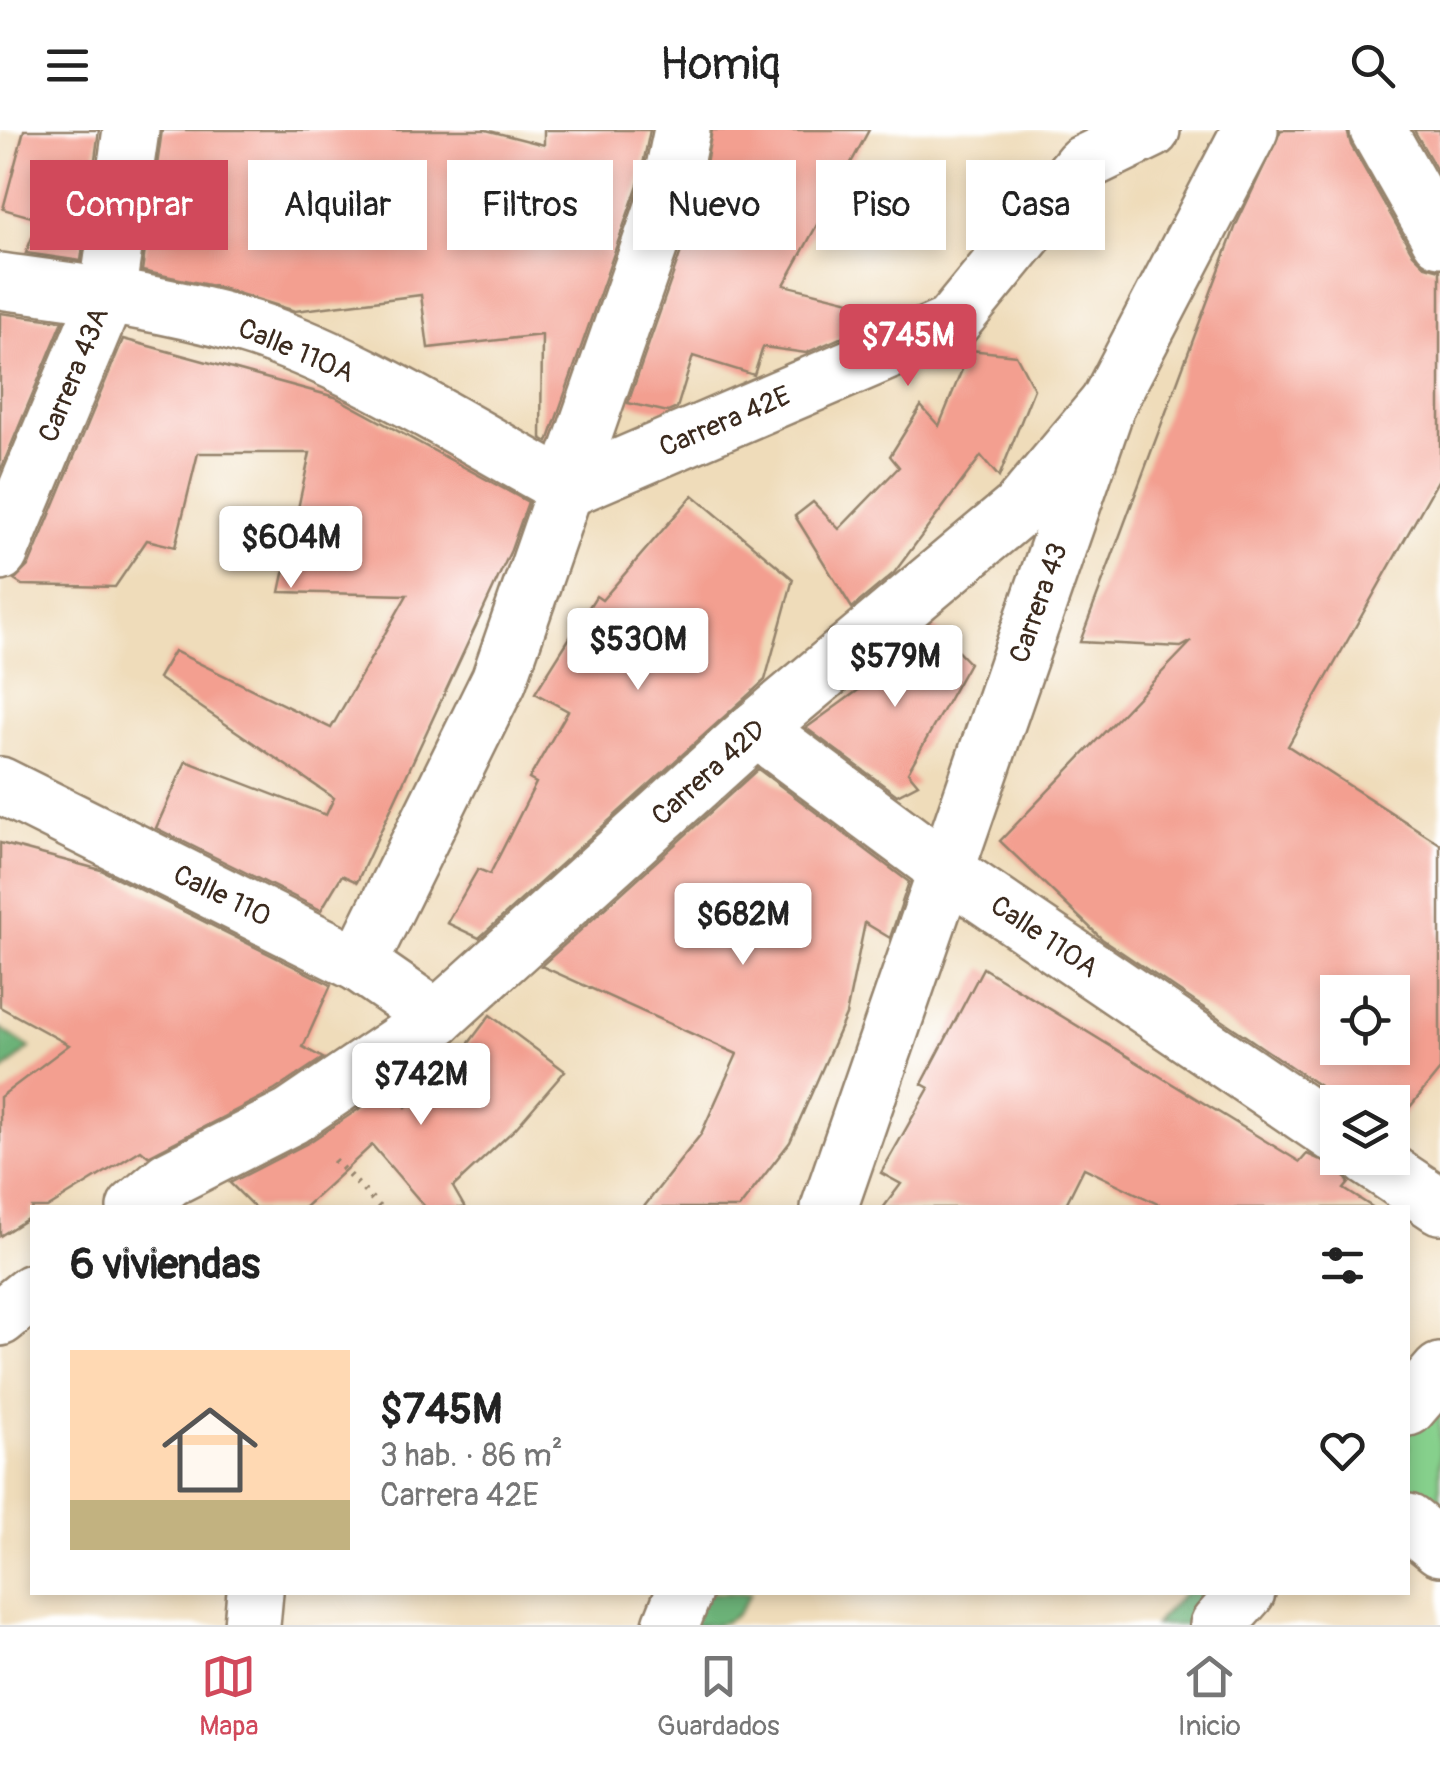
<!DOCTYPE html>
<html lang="es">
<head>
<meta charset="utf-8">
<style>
	:root { --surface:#fff; --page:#f2f2f2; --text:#222; --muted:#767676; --line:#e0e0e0; --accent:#d1495b }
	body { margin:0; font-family:Pangolin,sans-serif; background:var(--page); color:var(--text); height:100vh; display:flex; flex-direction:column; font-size:38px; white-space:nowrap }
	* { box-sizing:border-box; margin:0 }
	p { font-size:32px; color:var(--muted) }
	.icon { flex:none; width:55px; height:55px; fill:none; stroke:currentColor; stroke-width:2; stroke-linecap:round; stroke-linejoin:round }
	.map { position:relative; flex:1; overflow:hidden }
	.drawer { position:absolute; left:30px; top:1075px; width:1380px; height:390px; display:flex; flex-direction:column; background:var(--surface); border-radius:0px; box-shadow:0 5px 15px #0003 }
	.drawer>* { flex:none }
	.hud { position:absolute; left:30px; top:30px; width:1380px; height:90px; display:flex; gap:20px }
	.controls { position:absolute; left:1320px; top:845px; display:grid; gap:20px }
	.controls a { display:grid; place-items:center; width:90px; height:90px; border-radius:0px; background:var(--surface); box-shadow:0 5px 15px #0003; font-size:50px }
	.price { position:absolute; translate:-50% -85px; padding:0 22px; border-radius:10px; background:#fff; color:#222; font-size:32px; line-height:65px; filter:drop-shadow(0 2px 5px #0008) }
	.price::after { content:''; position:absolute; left:50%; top:60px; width:30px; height:22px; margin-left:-15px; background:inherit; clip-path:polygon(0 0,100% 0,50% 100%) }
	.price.active { background:var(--accent); color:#fff }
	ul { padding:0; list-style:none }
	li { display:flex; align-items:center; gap:30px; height:250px; padding:0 40px }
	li+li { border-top:2px solid var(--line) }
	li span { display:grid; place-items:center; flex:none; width:280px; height:200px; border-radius:0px; color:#555 }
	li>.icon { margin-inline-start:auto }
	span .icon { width:120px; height:120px; fill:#fffc; stroke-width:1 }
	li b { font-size:42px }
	h2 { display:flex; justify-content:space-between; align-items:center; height:120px; padding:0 40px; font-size:42px }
	.chip { padding:0 35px; border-radius:0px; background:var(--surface); box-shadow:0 5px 15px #0003; font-size:35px; line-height:90px }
	.chip.active { background:var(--accent); color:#fff }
	header { display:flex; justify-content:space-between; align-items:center; height:130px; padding:0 40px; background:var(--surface); font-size:45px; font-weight:600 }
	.tab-bar { display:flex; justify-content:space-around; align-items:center; height:140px; border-top:2px solid var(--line); background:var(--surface); font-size:28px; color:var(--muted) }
	.tab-bar a { display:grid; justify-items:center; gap:5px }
	.tab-bar .active { color:var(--accent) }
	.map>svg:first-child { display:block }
	.green { fill:#86d08c; stroke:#607d55; stroke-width:2.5 }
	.forest { fill:#6cb278; stroke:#546e4b; stroke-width:2.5 }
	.building { fill:#f39f90; fill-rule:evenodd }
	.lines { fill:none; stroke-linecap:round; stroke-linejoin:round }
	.minor-casing { stroke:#95836c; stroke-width:60 }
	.path { stroke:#95836c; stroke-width:6; stroke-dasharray:2.5 8; stroke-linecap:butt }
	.minor { stroke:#fff; stroke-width:55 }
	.labels { text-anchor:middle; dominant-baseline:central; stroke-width:10; stroke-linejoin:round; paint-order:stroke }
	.street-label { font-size:28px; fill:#3b2a1e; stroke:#fff }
</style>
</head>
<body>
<header><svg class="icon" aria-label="menu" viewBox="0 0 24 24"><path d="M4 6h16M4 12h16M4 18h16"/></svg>Homiq<svg class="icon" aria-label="search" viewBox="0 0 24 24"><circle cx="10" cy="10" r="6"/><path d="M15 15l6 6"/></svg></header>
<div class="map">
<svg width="1440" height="1495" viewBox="0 0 1440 1495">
	<rect width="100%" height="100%" fill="#fff"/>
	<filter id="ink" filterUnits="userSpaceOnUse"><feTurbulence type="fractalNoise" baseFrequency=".01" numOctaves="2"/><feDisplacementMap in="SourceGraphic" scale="20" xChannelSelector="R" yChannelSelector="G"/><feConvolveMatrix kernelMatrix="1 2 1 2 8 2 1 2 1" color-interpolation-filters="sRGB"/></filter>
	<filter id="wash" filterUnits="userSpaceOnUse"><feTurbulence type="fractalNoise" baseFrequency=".0048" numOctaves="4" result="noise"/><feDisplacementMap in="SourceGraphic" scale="40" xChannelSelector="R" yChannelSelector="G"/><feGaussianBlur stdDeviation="2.25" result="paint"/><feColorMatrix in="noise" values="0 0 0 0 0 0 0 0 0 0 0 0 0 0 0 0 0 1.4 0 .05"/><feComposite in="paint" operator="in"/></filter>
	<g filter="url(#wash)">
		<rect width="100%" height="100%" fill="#efdcba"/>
		<path class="green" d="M 1440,1250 L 1440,1393 L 1408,1372 L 1408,1290 Z"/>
		<g class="forest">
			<path d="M 0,898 L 30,918 L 0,944 Z"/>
			<path d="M 700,1463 L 750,1463 C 736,1495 723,1495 685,1495 Z"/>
			<path d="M 1184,1463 L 1212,1463 L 1192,1495 L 1154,1495 Z"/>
		</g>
		<g id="blocks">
			<g class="building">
				<path d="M 24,0 L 99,0 L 81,131 L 26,123 L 39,89 L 3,79 Z"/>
				<path d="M 162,0 L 486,0 L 544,15 L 544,0 L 650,0 L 640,49 L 548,312 L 541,308 L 542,205 L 428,218 L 421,165 L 295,181 L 218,157 L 142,141 Z"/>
				<path d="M 712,0 L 869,0 L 784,155 L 879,178 L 870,195 L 806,223 L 763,217 L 754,245 L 693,226 L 677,278 L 668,282 L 628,273 L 700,67 Z"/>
				<path d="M 1281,0 L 1347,0 L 1351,15 L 1413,124 L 1425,136 L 1440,140 L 1440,347 L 1288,616 L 1440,714 L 1440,940 L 1392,999 L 1392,972 L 1343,972 L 1102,809 L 1000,711 L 1192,511 L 1181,517 L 1080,512 L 1236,95 ZM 1338,862 L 1392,862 L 1392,918 L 1338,918 Z"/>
				<path d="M 1414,0 L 1440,0 L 1440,46 Z"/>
				<path d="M 0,183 L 63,191 L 0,342 Z"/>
				<path d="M 123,209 L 335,267 L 528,372 L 511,420 L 357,752 L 342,745 L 321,780 L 156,698 L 186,631 L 326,685 L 334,668 L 158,548 L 174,521 L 331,598 L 407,465 L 280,462 L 310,323 L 198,323 L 175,417 L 147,410 L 115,457 L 22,455 L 14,450 L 29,435 Z"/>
				<path d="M 970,220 L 1016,225 L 1034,259 L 999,347 L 981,326 L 894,443 L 852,478 L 795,386 L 813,372 L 839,399 L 899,337 L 890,326 L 921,276 L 939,296 Z"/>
				<path d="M 693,365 L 793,449 L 765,550 L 479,808 L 447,793 L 478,739 L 490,744 L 536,653 L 529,649 L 568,581 L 535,563 L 596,466 L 602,470 Z"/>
				<path d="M 931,494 L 969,533 L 908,642 L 918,654 L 897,665 L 806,598 L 889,538 L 885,532 Z"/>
				<path d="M 758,639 L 909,752 L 890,808 L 865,793 L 846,885 L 790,1012 L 739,1078 L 643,1078 L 701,1004 L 737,924 L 541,836 Z"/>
				<path d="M 0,713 L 101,740 L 331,855 L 303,917 L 323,928 L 275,960 L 148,1026 L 141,1020 L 47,1078 L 32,1078 L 32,1086 L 0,1106 L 0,967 L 69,915 L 0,877 Z"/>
				<path d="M 983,838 L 1300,1032 L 1307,1024 L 1339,1038 L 1349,1053 L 1344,1059 L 1374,1078 L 1166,1078 L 1084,1038 L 1064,1078 L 883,1078 L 901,1054 L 881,1043 L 929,958 L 922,954 Z"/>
				<path d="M 490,885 L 565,941 L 515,999 L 453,1057 L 465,1078 L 426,1078 L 372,1015 L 304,1078 L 255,1078 L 230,1053 L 308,1013 L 393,956 L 406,977 L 419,963 L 426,970 Z"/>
			</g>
		</g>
	</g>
	<g filter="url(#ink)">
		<use href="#blocks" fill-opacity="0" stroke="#95836c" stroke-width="2.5"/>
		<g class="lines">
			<defs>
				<g id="minor">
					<path d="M 1378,0 L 1440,109"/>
					<path d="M 0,151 C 80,162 162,172 240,195 C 345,225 470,306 568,359 L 950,195 L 1082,34 L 1152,0"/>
					<path d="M 0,423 L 107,166 L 131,0"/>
					<path d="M 756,599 L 947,741 L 1338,1007"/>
					<path d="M 0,655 L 359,834 L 437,888"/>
					<path d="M 359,834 L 499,550 L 670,57 L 682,0"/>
					<path d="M 1368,1028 L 1440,1076"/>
					<path d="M 135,1078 L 169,1049 L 291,987 L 437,888 L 756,599 L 1020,378 L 1108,273"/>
					<path d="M 829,1078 L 1108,273 L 1250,0"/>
					<path d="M 0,1188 L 32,1162"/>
					<path d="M 1408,1278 L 1440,1241"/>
					<path d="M 1408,1392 L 1440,1418"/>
					<path d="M 252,1495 L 255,1462"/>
					<path d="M 671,1495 L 684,1462"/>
					<path d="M 1218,1495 L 1247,1462"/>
				</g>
			</defs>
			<use href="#minor" class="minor-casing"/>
			<path class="path" d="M 334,1030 L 381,1078"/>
			<use href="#minor" class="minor"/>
		</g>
	</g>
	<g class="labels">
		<g class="street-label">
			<text transform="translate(296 221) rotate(23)">Calle 110A</text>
			<text transform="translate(74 245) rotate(-68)">Carrera 43A</text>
			<text transform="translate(725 292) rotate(-23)">Carrera 42E</text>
			<text transform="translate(1039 473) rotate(-71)">Carrera 43</text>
			<text transform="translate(709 643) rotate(-42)">Carrera 42D</text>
			<text transform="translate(222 766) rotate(26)">Calle 110</text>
			<text transform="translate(1044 807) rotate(34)">Calle 110A</text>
		</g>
	</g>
</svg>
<div class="controls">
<a><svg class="icon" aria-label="locate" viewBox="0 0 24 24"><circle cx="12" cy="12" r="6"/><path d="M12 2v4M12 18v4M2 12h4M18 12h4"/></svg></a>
<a><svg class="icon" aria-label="layers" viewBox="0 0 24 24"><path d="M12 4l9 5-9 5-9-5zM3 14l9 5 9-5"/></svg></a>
</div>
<b class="price active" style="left:908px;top:259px">$745M</b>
<b class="price" style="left:291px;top:461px">$604M</b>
<b class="price" style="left:638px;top:563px">$530M</b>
<b class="price" style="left:895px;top:580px">$579M</b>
<b class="price" style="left:743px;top:838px">$682M</b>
<b class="price" style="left:421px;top:998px">$742M</b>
<div class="hud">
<a class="chip active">Comprar</a>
<a class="chip">Alquilar</a>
<a class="chip">Filtros</a>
<a class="chip">Nuevo</a>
<a class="chip">Piso</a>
<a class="chip">Casa</a>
</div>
<section class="drawer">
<h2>6 viviendas<svg class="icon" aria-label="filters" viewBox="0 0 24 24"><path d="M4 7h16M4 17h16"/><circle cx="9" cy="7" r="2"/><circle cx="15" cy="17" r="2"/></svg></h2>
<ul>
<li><span style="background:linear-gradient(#ffd9b3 75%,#c2b280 0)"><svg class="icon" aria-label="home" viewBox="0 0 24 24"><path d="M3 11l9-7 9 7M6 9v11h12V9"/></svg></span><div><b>$745M</b><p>3 hab. · 86 m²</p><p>Carrera 42E</p></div><svg class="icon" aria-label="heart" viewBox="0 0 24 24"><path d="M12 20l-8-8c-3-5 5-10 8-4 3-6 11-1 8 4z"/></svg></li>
</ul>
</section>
</div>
<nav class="tab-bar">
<a class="active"><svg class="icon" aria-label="map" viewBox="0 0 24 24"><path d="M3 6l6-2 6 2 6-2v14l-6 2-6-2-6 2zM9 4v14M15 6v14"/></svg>Mapa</a>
<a><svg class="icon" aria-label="saved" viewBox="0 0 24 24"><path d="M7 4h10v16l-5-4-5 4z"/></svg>Guardados</a>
<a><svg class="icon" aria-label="home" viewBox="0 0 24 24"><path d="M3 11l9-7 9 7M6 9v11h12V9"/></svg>Inicio</a>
</nav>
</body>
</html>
